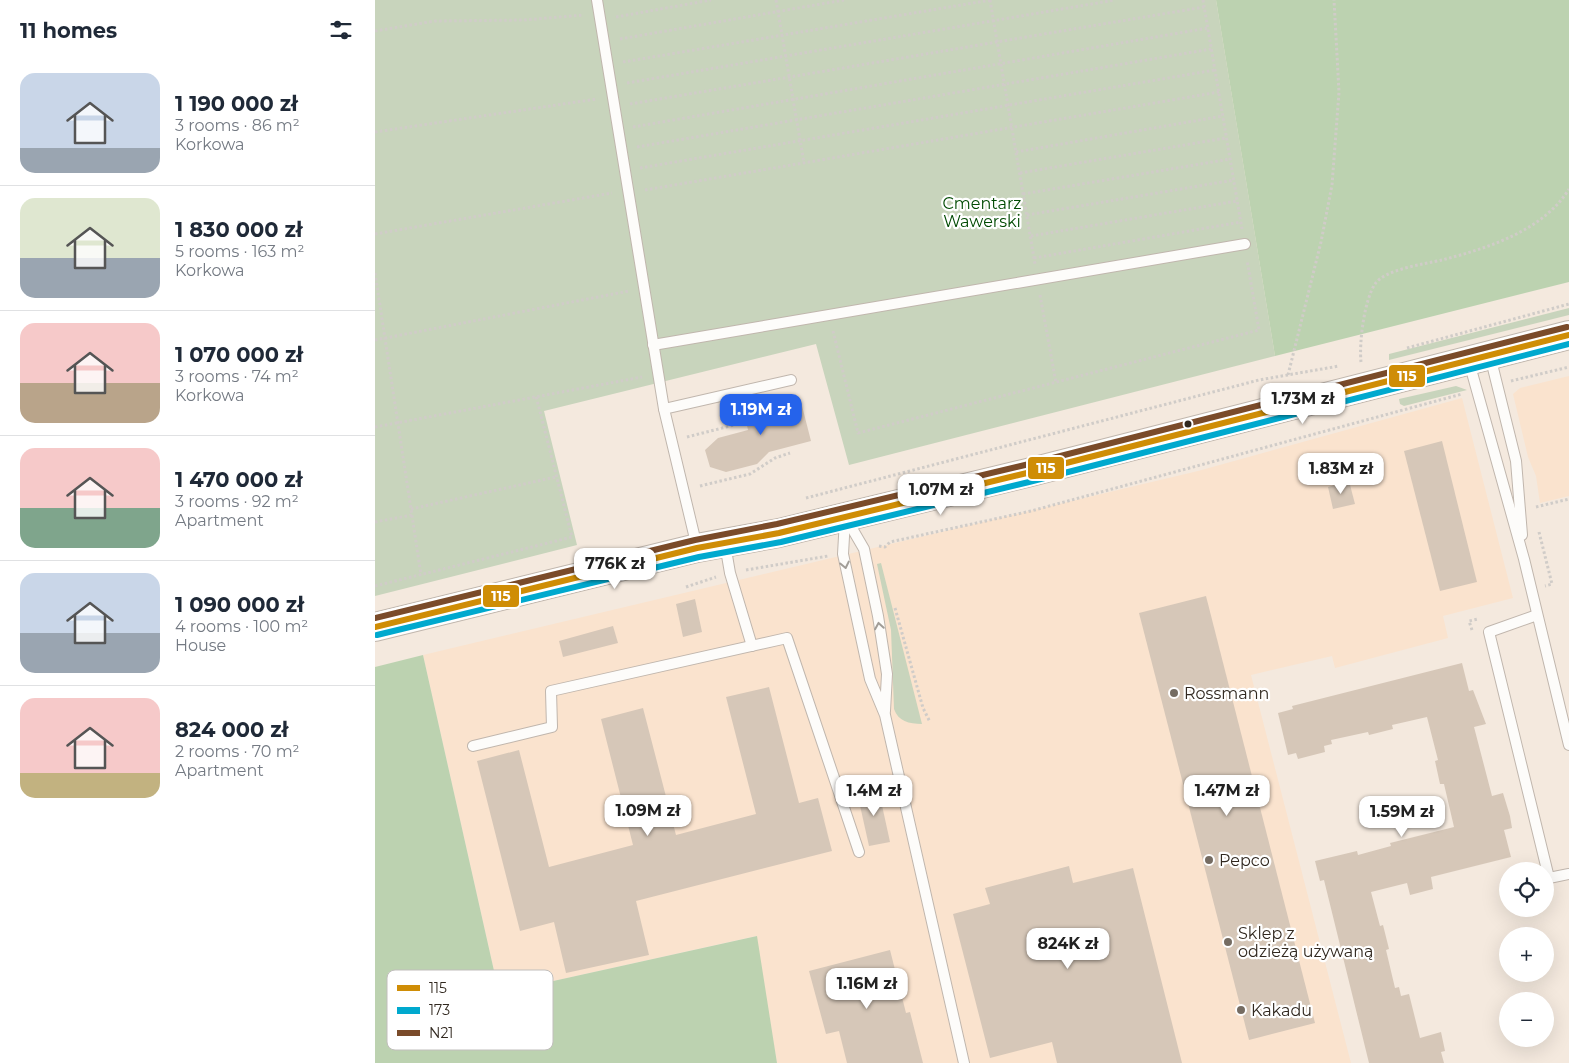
<!DOCTYPE html>
<html lang="en">
<head>
<meta charset="utf-8">
<style>
	:root { --surface:#fff; --page:#f2f2f3; --text:#1f2937; --muted:#747a83; --line:#e0e1e3; --accent:#2563eb }
	body { margin:0; font-family:Montserrat,sans-serif; background:var(--page); color:var(--text); height:100vh; display:flex; flex-direction:column; font-size:19px; white-space:nowrap }
	* { box-sizing:border-box; margin:0 }
	p { font-size:16px; color:var(--muted) }
	.icon { flex:none; width:28px; height:28px; fill:none; stroke:currentColor; stroke-width:2; stroke-linecap:round; stroke-linejoin:round }
	.map { position:relative; flex:1; overflow:hidden }
	.side { display:flex; flex-direction:column; background:var(--surface); width:375px }
	.side>* { flex:none }
	.buttons { position:absolute; left:1124px; top:862px; display:grid; gap:10px }
	.buttons a { display:grid; place-items:center; width:55px; height:55px; border-radius:50%; background:var(--surface); box-shadow:0 5px 20px #0002; font-size:25px }
	.price { position:absolute; translate:-50% -42px; padding:0 11px; border-radius:10px; background:#fff; color:#222; font-size:16px; line-height:32px; filter:drop-shadow(0 1px 2px #0008) }
	.price::after { content:''; position:absolute; left:50%; top:30px; width:15px; height:11px; margin-left:-8px; background:inherit; clip-path:polygon(0 0,100% 0,50% 100%) }
	.price.on { background:var(--accent); color:#fff }
	ul { padding:0; list-style:none }
	li { display:flex; align-items:center; gap:15px; height:125px; padding:0 20px }
	li+li { border-top:1px solid var(--line) }
	li span { display:grid; place-items:center; flex:none; width:140px; height:100px; border-radius:15px; color:#555 }
	li>.icon { margin-inline-start:auto }
	span .icon { width:60px; height:60px; fill:#fffc; stroke-width:1 }
	li b { font-size:21px }
	h2 { display:flex; justify-content:space-between; align-items:center; height:60px; padding:0 20px; font-size:21px }
	main { display:flex; flex:1; min-height:0 }
	.map>svg:first-child { display:block }
	.built { fill:#fae3ce }
	.green { fill:#c8d4bc }
	.forest { fill:#bcd2b0 }
	.building { fill:#d6c7b8 }
	.lines { fill:none; stroke-linecap:round; stroke-linejoin:round }
	.lane-casing { stroke:#c0b6ad; stroke-width:12 }
	.secondary-casing { stroke:#c0b6ad; stroke-width:30 }
	.path { stroke:#d0ccc8; stroke-width:3; stroke-dasharray:2.5 2.5; stroke-linecap:butt }
	.lane { stroke:#fdfcfa; stroke-width:10 }
	.secondary { stroke:#fdfcfa; stroke-width:28 }
	.bus-1-casing { stroke:#fff; stroke-width:10 }
	.bus-2-casing { stroke:#fff; stroke-width:10 }
	.bus-3-casing { stroke:#fff; stroke-width:10 }
	.bus-1 { stroke:#cf8d06; stroke-width:6 }
	.bus-2 { stroke:#00a9ce; stroke-width:6 }
	.bus-3 { stroke:#7a4b2a; stroke-width:6 }
	.oneway { stroke:#a19d97 }
	.bus-dot { fill:#31281f; stroke:#fff; stroke-width:2 }
	.poi-dot { fill:#756c62; stroke:#fff; stroke-width:2 }
	.labels { text-anchor:middle; dominant-baseline:central; stroke-width:4.5; stroke-linejoin:round; paint-order:stroke }
	.park-label { font-size:16px; fill:#004a02; stroke:#fff }
	.poi-label { font-size:16px; fill:#31281f; stroke:#fff; text-anchor:start }
	.key { fill:#fff; stroke:#c1bebc; stroke-width:1 }
	.key-label { font-size:14px; fill:#31281f }
	.line-badge { stroke:#fff; stroke-width:2 }
	.badge-label { font-size:14px; text-anchor:middle; font-weight:bold; fill:#fff }
</style>
</head>
<body>
<main>
<section class="side">
<h2>11 homes<svg class="icon" aria-label="filters" viewBox="0 0 24 24"><path d="M4 7h16M4 17h16"/><circle cx="9" cy="7" r="2"/><circle cx="15" cy="17" r="2"/></svg></h2>
<ul>
<li><span style="background:linear-gradient(#c9d6e8 75%,#9aa5b1 0)"><svg class="icon" aria-label="home" viewBox="0 0 24 24"><path d="M3 11l9-7 9 7M6 9v11h12V9"/></svg></span><div><b>1 190 000 zł</b><p>3 rooms · 86 m²</p><p>Korkowa</p></div></li>
<li><span style="background:linear-gradient(#dfe7d0 60%,#9aa5b1 0)"><svg class="icon" aria-label="home" viewBox="0 0 24 24"><path d="M3 11l9-7 9 7M6 9v11h12V9"/></svg></span><div><b>1 830 000 zł</b><p>5 rooms · 163 m²</p><p>Korkowa</p></div></li>
<li><span style="background:linear-gradient(#f6c9c9 60%,#b9a48a 0)"><svg class="icon" aria-label="home" viewBox="0 0 24 24"><path d="M3 11l9-7 9 7M6 9v11h12V9"/></svg></span><div><b>1 070 000 zł</b><p>3 rooms · 74 m²</p><p>Korkowa</p></div></li>
<li><span style="background:linear-gradient(#f6c9c9 60%,#7fa58c 0)"><svg class="icon" aria-label="home" viewBox="0 0 24 24"><path d="M3 11l9-7 9 7M6 9v11h12V9"/></svg></span><div><b>1 470 000 zł</b><p>3 rooms · 92 m²</p><p>Apartment</p></div></li>
<li><span style="background:linear-gradient(#c9d6e8 60%,#9aa5b1 0)"><svg class="icon" aria-label="home" viewBox="0 0 24 24"><path d="M3 11l9-7 9 7M6 9v11h12V9"/></svg></span><div><b>1 090 000 zł</b><p>4 rooms · 100 m²</p><p>House</p></div></li>
<li><span style="background:linear-gradient(#f6c9c9 75%,#c2b280 0)"><svg class="icon" aria-label="home" viewBox="0 0 24 24"><path d="M3 11l9-7 9 7M6 9v11h12V9"/></svg></span><div><b>824 000 zł</b><p>2 rooms · 70 m²</p><p>Apartment</p></div></li>
</ul>
</section>
<div class="map">
<svg width="1194" height="1063" viewBox="0 0 1194 1063">
	<rect width="100%" height="100%" fill="#f4e9de"/>
	<g class="built">
		<path d="M 1194,376 L 1194,496 L 1165,503 L 1161,476 L 1153,457 L 1138,394 L 1145,388 Z"/>
		<path d="M 1087,398 L 1138,598 L 1068,616 L 1073,638 L 960,668 L 957,656 L 876,675 L 976,1063 L 402,1063 L 381,936 L 124,993 L 48,655 L 823,471 Z"/>
	</g>
	<g class="green">
		<path d="M 0,0 L 841,0 L 900,356 L 474,465 L 441,344 L 169,411 L 202,545 L 0,596 Z"/>
		<path d="M 1194,308 L 1194,315 L 1014,360 L 1014,354 Z"/>
		<path d="M 1081,386 L 1092,390 L 1029,406 L 1025,404 L 1024,399 Z"/>
		<path d="M 506,563 L 547,724 C 534,724 523,721 519,709 L 516,630 L 502,564 Z"/>
	</g>
	<g class="forest">
		<path d="M 841,0 L 1194,0 L 1194,282 L 900,356 Z"/>
		<path d="M 48,655 L 124,993 L 382,936 L 402,1063 L 0,1063 L 0,667 Z"/>
	</g>
	<g class="building">
		<path d="M 425,398 L 436,441 L 394,452 L 382,464 L 351,472 L 335,467 L 330,450 L 343,438 L 373,430 L 369,412 Z"/>
		<path d="M 1067,441 L 1102,582 L 1065,591 L 1029,451 Z"/>
		<path d="M 974,481 L 980,504 L 958,509 L 953,487 Z"/>
		<path d="M 831,596 L 940,1023 L 874,1040 L 764,613 Z"/>
		<path d="M 320,599 L 327,632 L 308,637 L 301,604 Z"/>
		<path d="M 238,626 L 243,643 L 188,657 L 184,641 Z"/>
		<path d="M 1087,663 L 1094,691 L 1098,690 L 1111,724 L 1099,727 L 1117,796 L 1128,793 L 1135,816 L 1137,828 L 1129,830 L 1136,857 L 1056,877 L 1058,889 L 1035,895 L 1032,883 L 996,892 L 1005,926 L 1008,925 L 1014,949 L 1011,950 L 1020,988 L 1024,987 L 1026,996 L 1034,994 L 1045,1038 L 1066,1032 L 1070,1051 L 1066,1052 L 1069,1063 L 994,1063 L 949,880 L 945,881 L 940,861 L 982,851 L 983,855 L 1016,846 L 1015,843 L 1079,827 L 1069,784 L 1065,784 L 1060,761 L 1063,760 L 1052,717 L 1017,725 L 1018,729 L 994,735 L 993,732 L 956,740 L 957,744 L 949,746 L 950,752 L 923,759 L 921,753 L 913,755 L 903,713 L 918,709 L 917,706 Z"/>
		<path d="M 394,687 L 424,803 L 443,798 L 457,851 L 261,901 L 274,955 L 191,973 L 179,922 L 145,931 L 102,761 L 144,750 L 174,867 L 258,845 L 226,719 L 268,708 L 301,835 L 381,814 L 351,697 Z"/>
		<path d="M 503,787 L 515,842 L 494,846 L 482,792 Z"/>
		<path d="M 694,866 L 698,883 L 758,868 L 807,1063 L 682,1063 L 677,1042 L 615,1058 L 578,914 L 615,904 L 610,888 Z"/>
		<path d="M 515,950 L 531,1013 L 535,1012 L 548,1063 L 472,1063 L 464,1031 L 451,1034 L 434,971 Z"/>
	</g>
	<g class="lines">
		<defs>
			<g id="lane">
				<path d="M 222,0 L 289,409 L 322,547"/>
				<path d="M 278,345 L 870,244"/>
				<path d="M 1115,356 L 1141,461 L 1147,535"/>
				<path d="M 1094,362 L 1149,559 L 1194,745"/>
				<path d="M 289,409 L 416,380"/>
				<path d="M 471,518 L 489,549 L 503,616 L 512,674 L 510,711"/>
				<path d="M 470,519 L 468,554 L 495,679 L 510,715 L 589,1063"/>
				<path d="M 350,544 L 355,573 L 377,646"/>
				<path d="M 1162,615 L 1114,632 L 1174,878 L 1194,874"/>
				<path d="M 98,746 L 177,727 L 176,691 L 412,638 L 484,852"/>
			</g>
			<path id="secondary" d="M 0,627 L 322,548 L 404,533 L 652,473 L 1194,335"/>
		</defs>
		<use href="#lane" class="lane-casing"/>
		<use href="#secondary" class="secondary-casing"/>
		<g class="path">
			<path d="M 401,0 L 429,163"/>
			<path d="M 615,0 L 660,264"/>
			<path d="M 828,0 L 867,229"/>
			<path d="M 241,17 L 336,0"/>
			<path d="M 0,31 L 60,21 L 149,20 L 209,15"/>
			<path d="M 245,39 L 469,0"/>
			<path d="M 248,62 L 616,0"/>
			<path d="M 252,83 L 740,0"/>
			<path d="M 255,104 L 829,7"/>
			<path d="M 258,127 L 833,28"/>
			<path d="M 0,132 L 222,99"/>
			<path d="M 262,147 L 836,49"/>
			<path d="M 641,152 L 848,116"/>
			<path d="M 265,168 L 840,70"/>
			<path d="M 645,173 L 851,138"/>
			<path d="M 270,190 L 844,92"/>
			<path d="M 648,194 L 855,159"/>
			<path d="M 652,215 L 859,180"/>
			<path d="M 0,234 L 237,193"/>
			<path d="M 656,236 L 862,201"/>
			<path d="M 659,258 L 866,222"/>
			<path d="M 0,273 L 46,575"/>
			<path d="M 665,295 L 681,383"/>
			<path d="M 458,331 L 483,433 L 884,330 L 872,260"/>
			<path d="M 0,340 L 254,291"/>
			<path d="M 1032,348 L 1194,304"/>
			<path d="M 986,362 C 984,343 989,301 1000,284 C 1010,269 1050,264 1067,260 C 1113,248 1168,231 1194,189"/>
			<path d="M 913,375 L 946,242 L 957,185 L 964,92 L 959,0"/>
			<path d="M 1136,381 L 1194,367"/>
			<path d="M 0,427 L 267,377"/>
			<path d="M 312,437 L 363,424"/>
			<path d="M 325,486 L 375,474 L 400,458 L 415,453"/>
			<path d="M 431,498 L 884,380 L 964,366"/>
			<path d="M 1161,507 L 1194,499"/>
			<path d="M 36,509 L 181,477"/>
			<path d="M 0,522 L 37,515"/>
			<path d="M 1164,532 L 1177,584 L 1170,586"/>
			<path d="M 504,546 L 510,547 L 515,542 L 656,511 L 1087,394"/>
			<path d="M 371,570 L 453,556"/>
			<path d="M 0,586 L 197,537 L 161,396"/>
			<path d="M 311,587 L 341,577"/>
			<path d="M 520,608 L 548,708 L 555,722"/>
			<path d="M 1097,630 L 1094,621 L 1103,619"/>
		</g>
		<use href="#lane" class="lane"/>
		<use href="#secondary" class="secondary"/>
		<defs>
			<path id="bus-1" d="M 0,627 L 322,548 L 404,533 L 652,473 L 1194,335"/>
			<path id="bus-2" d="M 2,635 L 324,557 L 406,542 L 654,482 L 1194,344"/>
			<path id="bus-3" d="M 0,618 L 320,540 L 402,524 L 650,465 L 1192,327"/>
		</defs>
		<use href="#bus-1" class="bus-1-casing"/>
		<use href="#bus-2" class="bus-2-casing"/>
		<use href="#bus-3" class="bus-3-casing"/>
		<use href="#bus-1" class="bus-1"/>
		<use href="#bus-2" class="bus-2"/>
		<use href="#bus-3" class="bus-3"/>
	</g>
	<defs><path id="oneway-chevron" d="M-2-3.5L2.5 0L-2 3.5" fill="none" stroke-width="1.6" stroke-linecap="round" stroke-linejoin="round" transform="scale(1.25)"/></defs>
	<g class="oneway">
		<use href="#oneway-chevron" transform="translate(470 565) rotate(78)"/>
		<use href="#oneway-chevron" transform="translate(504 626) rotate(-99)"/>
	</g>
	<circle class="bus-dot" cx="813" cy="424" r="4.5"/>
	<g class="poi-dot">
		<circle cx="799" cy="693" r="5"/>
		<circle cx="834" cy="860" r="5"/>
		<circle cx="853" cy="942" r="5"/>
		<circle cx="866" cy="1010" r="5"/>
	</g>
	<g class="labels">
		<g class="park-label">
			<text x="607" y="203">Cmentarz<tspan x="607" dy="18">Wawerski</tspan></text>
		</g>
		<g class="poi-label">
			<text x="809" y="693">Rossmann</text>
			<text x="844" y="860">Pepco</text>
			<text x="863" y="933">Sklep z<tspan x="863" dy="18">odzieżą używaną</tspan></text>
			<text x="876" y="1010">Kakadu</text>
		</g>
	</g>
	<rect x="12" y="970" width="166" height="80" rx="8" class="key"/>
	<rect x="22" y="985" width="23" height="6" fill="#cf8d06"/>
	<rect x="22" y="1007" width="23" height="7" fill="#00a9ce"/>
	<rect x="22" y="1030" width="23" height="6" fill="#7a4b2a"/>
	<g class="key-label">
		<text x="54" y="993">115</text>
		<text x="54" y="1015">173</text>
		<text x="54" y="1038">N21</text>
	</g>
	<g class="line-badge">
		<rect x="1013" y="364" width="38" height="24" rx="5" fill="#cf8d06"/>
		<rect x="652" y="456" width="38" height="24" rx="5" fill="#cf8d06"/>
		<rect x="107" y="584" width="38" height="24" rx="5" fill="#cf8d06"/>
	</g>
	<g class="badge-label">
		<text x="1032" y="381">115</text>
		<text x="671" y="473">115</text>
		<text x="126" y="601">115</text>
	</g>
</svg>
<div class="buttons">
<a><svg class="icon" aria-label="locate" viewBox="0 0 24 24"><circle cx="12" cy="12" r="6"/><path d="M12 2v4M12 18v4M2 12h4M18 12h4"/></svg></a>
<a>+</a>
<a>−</a>
</div>
<b class="price" style="left:928px;top:425px">1.73M zł</b>
<b class="price on" style="left:386px;top:436px">1.19M zł</b>
<b class="price" style="left:966px;top:495px">1.83M zł</b>
<b class="price" style="left:566px;top:516px">1.07M zł</b>
<b class="price" style="left:240px;top:590px">776K zł</b>
<b class="price" style="left:499px;top:817px">1.4M zł</b>
<b class="price" style="left:852px;top:817px">1.47M zł</b>
<b class="price" style="left:273px;top:837px">1.09M zł</b>
<b class="price" style="left:1027px;top:838px">1.59M zł</b>
<b class="price" style="left:693px;top:970px">824K zł</b>
<b class="price" style="left:492px;top:1010px">1.16M zł</b>
</div>
</main>
</body>
</html>
